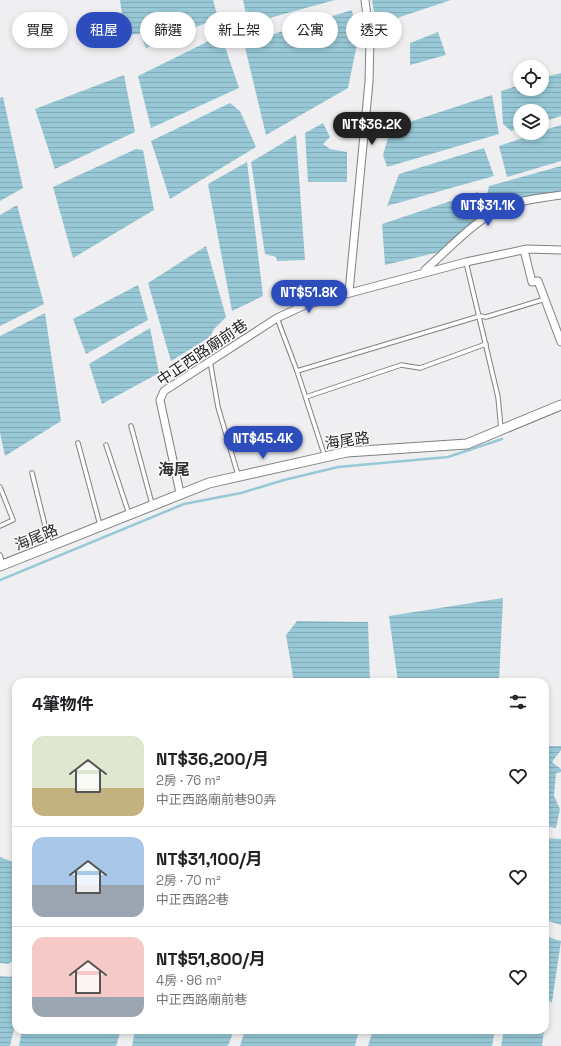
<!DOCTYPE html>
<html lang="zh-TW">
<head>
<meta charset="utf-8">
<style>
	:root { --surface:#fff; --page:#f2f2f2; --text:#202124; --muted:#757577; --line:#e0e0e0; --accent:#2d4dbd }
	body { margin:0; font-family:"Space Grotesk","Noto Sans TC",sans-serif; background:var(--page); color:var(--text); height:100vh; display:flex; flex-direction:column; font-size:15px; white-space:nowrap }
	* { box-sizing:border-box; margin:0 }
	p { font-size:13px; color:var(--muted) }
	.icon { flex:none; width:22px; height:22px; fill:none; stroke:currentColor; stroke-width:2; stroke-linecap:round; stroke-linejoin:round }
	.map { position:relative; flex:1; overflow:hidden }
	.sheet { position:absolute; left:12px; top:678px; width:537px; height:356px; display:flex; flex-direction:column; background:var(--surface); border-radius:12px; box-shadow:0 2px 6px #0003 }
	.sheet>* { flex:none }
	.guide { position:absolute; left:12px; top:12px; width:537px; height:36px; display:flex; gap:8px }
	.fabs { position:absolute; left:513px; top:60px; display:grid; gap:8px }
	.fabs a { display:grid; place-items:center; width:36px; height:36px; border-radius:50%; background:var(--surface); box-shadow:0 2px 6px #0003; font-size:20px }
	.price { position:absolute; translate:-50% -34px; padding:0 9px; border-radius:14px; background:var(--accent); color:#fff; font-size:13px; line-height:26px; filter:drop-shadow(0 1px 2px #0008) }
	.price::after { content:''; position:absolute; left:50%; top:24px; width:12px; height:9px; margin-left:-6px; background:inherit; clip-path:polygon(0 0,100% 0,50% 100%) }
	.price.on { background:#222; color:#fff }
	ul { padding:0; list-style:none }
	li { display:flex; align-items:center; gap:12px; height:100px; padding:0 20px }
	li+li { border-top:1px solid var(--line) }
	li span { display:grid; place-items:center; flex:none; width:112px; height:80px; border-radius:12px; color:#555 }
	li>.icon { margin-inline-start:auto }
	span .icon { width:48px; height:48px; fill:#fffc; stroke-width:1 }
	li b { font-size:17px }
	h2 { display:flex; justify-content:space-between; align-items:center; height:48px; padding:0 20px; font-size:17px }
	.tag { padding:0 14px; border-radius:18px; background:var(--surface); box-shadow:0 2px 6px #0003; font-size:14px; line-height:36px }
	.tag.on { background:var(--accent); color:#fff }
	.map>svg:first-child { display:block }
	.water { fill:url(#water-rules) }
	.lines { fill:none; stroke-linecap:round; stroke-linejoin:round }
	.stream { stroke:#98c8d6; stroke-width:2.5 }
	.lane-casing { stroke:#7f8082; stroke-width:5.5 }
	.street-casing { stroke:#7f8082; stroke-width:9 }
	.secondary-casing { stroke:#7f8082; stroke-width:11 }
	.lane { stroke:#fff; stroke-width:3.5 }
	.street { stroke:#fff; stroke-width:7 }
	.secondary { stroke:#fff; stroke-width:9 }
	.labels { text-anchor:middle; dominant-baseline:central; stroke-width:3; stroke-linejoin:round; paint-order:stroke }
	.street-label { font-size:15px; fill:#262627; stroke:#fcfcfe }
	.neighbourhood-label { font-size:16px; font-weight:bold; fill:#303032; stroke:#fcfcfe }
</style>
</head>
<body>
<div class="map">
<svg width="561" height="1046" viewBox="0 0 561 1046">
	<defs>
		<pattern id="water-rules" width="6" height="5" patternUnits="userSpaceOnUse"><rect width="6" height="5" fill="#98c8d6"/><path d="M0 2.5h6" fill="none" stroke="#83acb8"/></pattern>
	</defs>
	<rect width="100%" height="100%" fill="#efeff1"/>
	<g class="water">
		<path d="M 120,0 L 213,0 L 218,18 L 146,48 L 140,34 L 125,35 Z"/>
		<path d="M 243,0 L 335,0 L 248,24 Z"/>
		<path d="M 372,0 L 451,0 L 376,25 Z"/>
		<path d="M 352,10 L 357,44 L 348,88 L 266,135 L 244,43 Z"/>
		<path d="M 438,32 L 446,55 L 410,65 L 410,43 Z"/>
		<path d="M 221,35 L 239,88 L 151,128 L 138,76 Z"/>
		<path d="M 561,73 L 561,116 L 542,122 L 542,111 L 520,111 L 520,128 L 511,131 L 503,124 L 501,91 L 520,85 L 520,89 L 542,89 L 542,78 Z"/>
		<path d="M 124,75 L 135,132 L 55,169 L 35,109 Z"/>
		<path d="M 492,95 L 499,134 L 387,167 L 383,155 L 391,128 Z"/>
		<path d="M 3,97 L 23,188 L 0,201 L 0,98 Z"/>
		<path d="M 230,103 L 240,111 L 256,147 L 170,199 L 151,141 Z"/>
		<path d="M 323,123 L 330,137 L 323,144 L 330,149 L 347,152 L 347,182 L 308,182 L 305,133 Z"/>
		<path d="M 561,125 L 561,161 L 507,177 L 499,146 L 537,133 L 542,133 L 542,131 Z"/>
		<path d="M 296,135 L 305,260 L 277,261 L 276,257 L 265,254 L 251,162 Z"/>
		<path d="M 484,148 L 494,176 L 387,206 L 399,174 Z"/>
		<path d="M 136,149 L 143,150 L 154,210 L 73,258 L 53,187 Z"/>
		<path d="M 247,162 L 263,296 L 232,311 L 208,184 Z"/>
		<path d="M 561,166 L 561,192 L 501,207 L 494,200 L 488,201 L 487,194 L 489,186 Z"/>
		<path d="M 478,192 L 482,217 L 448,250 L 385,265 L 382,224 Z"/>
		<path d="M 17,205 L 44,304 L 0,326 L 0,215 Z"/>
		<path d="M 206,246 L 226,317 L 214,329 L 210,337 L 171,361 L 148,283 Z"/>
		<path d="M 138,285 L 148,320 L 86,354 L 73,319 Z"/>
		<path d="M 45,313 L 61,421 L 5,456 L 0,433 L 0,336 Z"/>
		<path d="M 150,328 L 159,373 L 102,404 L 89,364 Z"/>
		<path d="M 503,598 L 499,682 L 398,682 L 389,616 Z"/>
		<path d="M 297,621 L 368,622 L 370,682 L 294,682 L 286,635 Z"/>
		<path d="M 545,746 L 561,746 L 561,750 L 552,762 L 561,769 L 561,772 L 556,773 L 554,796 L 560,809 L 556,828 L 545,826 Z"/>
		<path d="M 545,838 L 561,839 L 561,925 L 545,920 Z"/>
		<path d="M 0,857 L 16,863 L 16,959 L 8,964 L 0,963 Z"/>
		<path d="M 545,936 L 561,941 L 552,1002 L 545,1001 Z"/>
		<path d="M 0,976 L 16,977 L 16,1020 L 10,1046 L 0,1046 Z"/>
		<path d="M 22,1030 L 121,1030 L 116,1046 L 19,1046 Z"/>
		<path d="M 135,1030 L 234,1030 L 228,1046 L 132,1046 Z"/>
		<path d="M 245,1030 L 359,1030 L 355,1046 L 240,1046 Z"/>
		<path d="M 373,1030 L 495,1030 L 492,1046 L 368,1046 Z"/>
		<path d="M 504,1030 L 544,1030 L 542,1046 L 501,1046 Z"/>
	</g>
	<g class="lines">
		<path class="stream" d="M 0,580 L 184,504 L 241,493 L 284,480 L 338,467 L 448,457 L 502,439"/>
		<defs>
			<g id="lane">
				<path d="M 466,262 L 498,397 L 501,429"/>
				<path d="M 277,318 L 297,371 L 325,457"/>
				<path d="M 210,361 L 218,407 L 238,475"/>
				<path d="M 297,371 L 480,316 L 486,317 L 545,299"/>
				<path d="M 306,397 L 401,365 L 420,368 L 486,344"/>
				<path d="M 131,426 L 152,504"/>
				<path d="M 78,443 L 100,525"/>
				<path d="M 106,445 L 129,514"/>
				<path d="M 32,473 L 50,546"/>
				<path d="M 0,487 L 13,520 L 0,526"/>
				<path d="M 0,555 L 3,564"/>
			</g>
			<g id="street">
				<path d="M 524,250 L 532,282 L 538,281 L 561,342"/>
				<path d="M 425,270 C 449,249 477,217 507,206 C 524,199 543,198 561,195"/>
				<path d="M 349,292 L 369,82 L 370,40 L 365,0"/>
				<path d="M 180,493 L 160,400 L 164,391 L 277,318 L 305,305 L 466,262 L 527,249 L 561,250"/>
			</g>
			<path id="secondary" d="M 0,566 L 209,483 L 347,452 L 467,444 L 561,405"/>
		</defs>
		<use href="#lane" class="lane-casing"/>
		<use href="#street" class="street-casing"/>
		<use href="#secondary" class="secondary-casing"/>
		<use href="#lane" class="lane"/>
		<use href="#street" class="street"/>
		<use href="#secondary" class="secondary"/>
	</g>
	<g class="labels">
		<g class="street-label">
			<text transform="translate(202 352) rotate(-34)">中正西路廟前巷</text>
			<text transform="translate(347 440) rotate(-8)">海尾路</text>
			<text transform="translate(36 537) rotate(-22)">海尾路</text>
		</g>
		<g class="neighbourhood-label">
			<text x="174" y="469">海尾</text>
		</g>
	</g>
</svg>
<div class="fabs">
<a><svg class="icon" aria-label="locate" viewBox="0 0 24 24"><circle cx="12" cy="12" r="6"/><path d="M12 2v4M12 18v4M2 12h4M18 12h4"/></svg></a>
<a><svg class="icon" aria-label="layers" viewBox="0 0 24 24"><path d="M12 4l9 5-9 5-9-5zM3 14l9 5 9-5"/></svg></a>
</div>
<b class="price on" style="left:372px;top:146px">NT$36.2K</b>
<b class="price" style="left:488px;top:227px">NT$31.1K</b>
<b class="price" style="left:309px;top:314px">NT$51.8K</b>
<b class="price" style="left:263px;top:460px">NT$45.4K</b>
<div class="guide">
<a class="tag">買屋</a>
<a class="tag on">租屋</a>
<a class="tag">篩選</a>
<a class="tag">新上架</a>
<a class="tag">公寓</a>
<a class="tag">透天</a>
</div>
<section class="sheet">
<h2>4筆物件<svg class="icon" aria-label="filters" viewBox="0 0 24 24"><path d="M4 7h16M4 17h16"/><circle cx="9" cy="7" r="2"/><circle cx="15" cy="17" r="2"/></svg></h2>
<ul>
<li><span style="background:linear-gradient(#dfe7d0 65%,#c2b280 0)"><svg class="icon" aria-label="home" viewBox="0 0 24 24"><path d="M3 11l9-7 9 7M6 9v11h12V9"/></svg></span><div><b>NT$36,200/月</b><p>2房 · 76 m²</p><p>中正西路廟前巷90弄</p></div><svg class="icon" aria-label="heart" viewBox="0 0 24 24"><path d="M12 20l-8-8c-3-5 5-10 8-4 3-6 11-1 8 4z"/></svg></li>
<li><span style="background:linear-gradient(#a9c7e8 60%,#9aa5b1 0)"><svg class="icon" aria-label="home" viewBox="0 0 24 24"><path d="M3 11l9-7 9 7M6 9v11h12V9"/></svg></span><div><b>NT$31,100/月</b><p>2房 · 70 m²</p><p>中正西路2巷</p></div><svg class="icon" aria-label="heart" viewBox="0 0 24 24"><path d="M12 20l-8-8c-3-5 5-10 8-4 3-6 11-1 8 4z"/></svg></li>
<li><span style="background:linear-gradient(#f6c9c9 75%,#9aa5b1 0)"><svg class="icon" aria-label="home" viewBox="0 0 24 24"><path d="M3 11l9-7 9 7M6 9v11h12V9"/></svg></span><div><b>NT$51,800/月</b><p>4房 · 96 m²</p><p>中正西路廟前巷</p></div><svg class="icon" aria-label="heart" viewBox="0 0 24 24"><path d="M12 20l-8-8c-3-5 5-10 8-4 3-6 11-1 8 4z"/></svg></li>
</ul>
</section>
</div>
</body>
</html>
